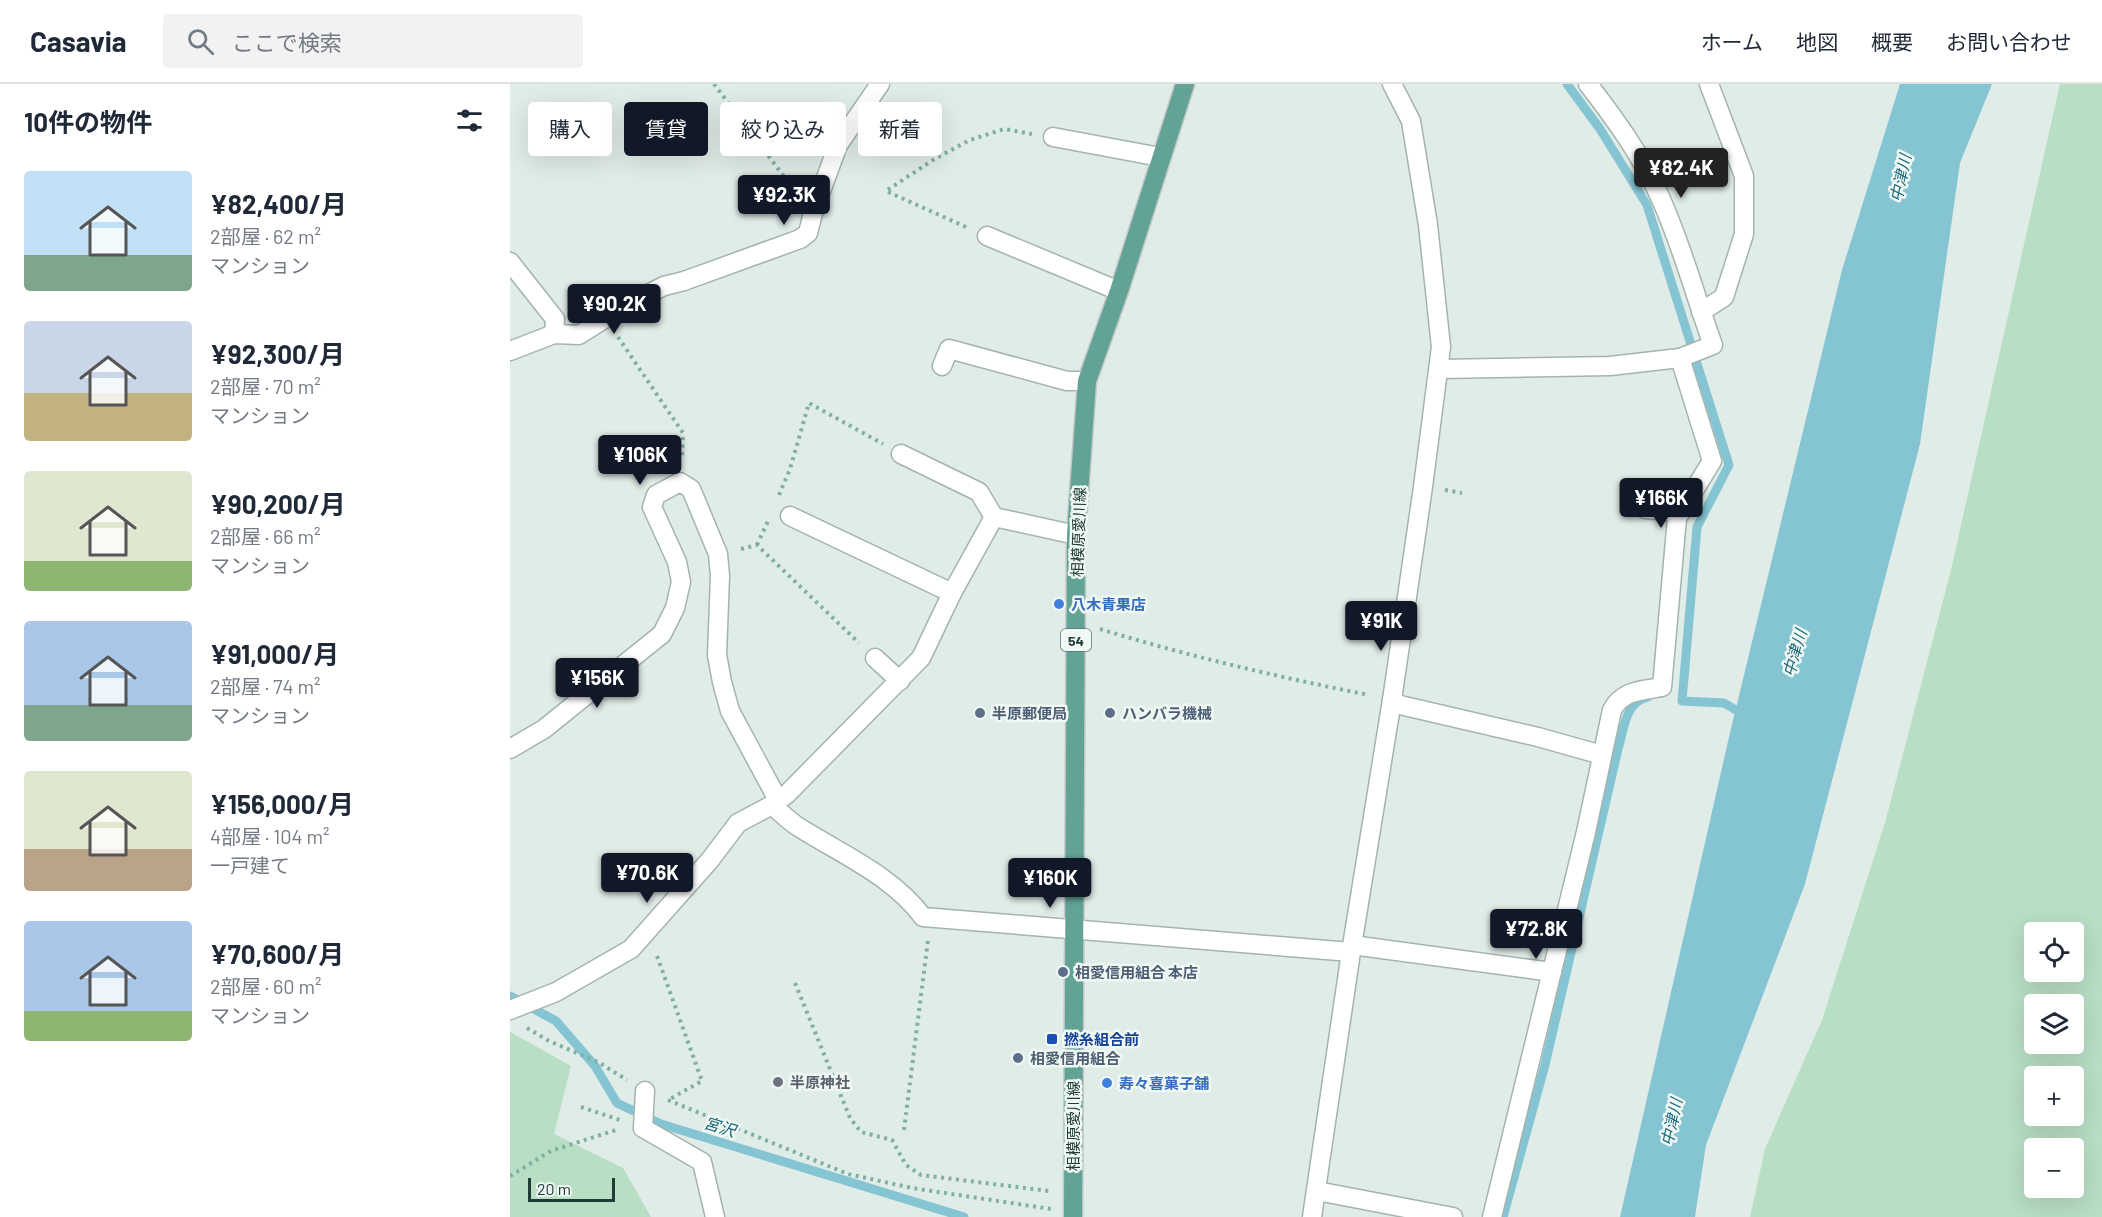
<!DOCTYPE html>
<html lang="ja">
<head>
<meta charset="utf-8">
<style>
	:root { --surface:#fff; --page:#f2f2f3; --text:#1f2937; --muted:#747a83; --line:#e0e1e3; --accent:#111827 }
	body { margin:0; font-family:Barlow,"Noto Sans JP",sans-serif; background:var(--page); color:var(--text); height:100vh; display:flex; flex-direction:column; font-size:22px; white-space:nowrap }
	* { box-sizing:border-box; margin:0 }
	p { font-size:20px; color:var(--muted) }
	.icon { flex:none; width:33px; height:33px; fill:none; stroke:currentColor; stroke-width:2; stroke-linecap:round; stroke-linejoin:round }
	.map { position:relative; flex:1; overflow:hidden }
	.drawer { display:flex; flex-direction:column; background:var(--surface); width:510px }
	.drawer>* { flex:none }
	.banner { position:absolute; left:18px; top:18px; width:570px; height:54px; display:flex; gap:12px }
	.tools { position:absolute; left:1514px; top:838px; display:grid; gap:12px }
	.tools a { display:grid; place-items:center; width:60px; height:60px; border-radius:6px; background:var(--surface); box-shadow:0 6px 24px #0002; font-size:30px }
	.scale { position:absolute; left:18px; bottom:15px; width:87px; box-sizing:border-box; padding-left:6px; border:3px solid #203c36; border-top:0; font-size:16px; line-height:21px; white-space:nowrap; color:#203c36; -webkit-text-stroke:4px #f0f8f4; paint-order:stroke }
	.price { position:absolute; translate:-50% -51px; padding:0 14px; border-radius:6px; background:var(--accent); color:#fff; font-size:20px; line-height:39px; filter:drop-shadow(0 2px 3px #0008) }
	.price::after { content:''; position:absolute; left:50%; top:36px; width:18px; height:14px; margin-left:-9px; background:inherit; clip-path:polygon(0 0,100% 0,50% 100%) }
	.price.active { background:#222; color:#fff }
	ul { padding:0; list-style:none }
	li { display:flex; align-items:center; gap:18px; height:150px; padding:0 24px }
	li span { display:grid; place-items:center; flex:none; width:168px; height:120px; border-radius:6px; color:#555 }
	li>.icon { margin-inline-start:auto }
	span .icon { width:72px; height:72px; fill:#fffc; stroke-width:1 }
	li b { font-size:26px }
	h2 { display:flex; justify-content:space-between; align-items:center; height:72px; padding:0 24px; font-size:26px }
	.pill { padding:0 21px; border-radius:6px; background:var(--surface); box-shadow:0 6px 24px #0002; font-size:21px; line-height:54px }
	.pill.active { background:var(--accent); color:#fff }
	header { display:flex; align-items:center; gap:36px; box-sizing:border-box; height:84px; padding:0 30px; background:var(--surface); border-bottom:2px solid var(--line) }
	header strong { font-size:28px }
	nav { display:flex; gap:33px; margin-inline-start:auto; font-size:21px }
	.search { width:420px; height:54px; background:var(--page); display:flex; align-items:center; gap:15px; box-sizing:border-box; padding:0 21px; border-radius:6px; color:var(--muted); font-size:22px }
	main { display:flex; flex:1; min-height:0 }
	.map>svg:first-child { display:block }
	.green { fill:#b8dec3; fill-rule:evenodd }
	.water { fill:#85c5d3 }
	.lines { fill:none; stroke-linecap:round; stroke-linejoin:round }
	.stream { stroke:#85c5d3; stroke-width:9 }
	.minor-casing { stroke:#a3b4ae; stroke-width:21 }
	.major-casing { stroke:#c1c8c7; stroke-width:21 }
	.path { stroke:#7fb0a3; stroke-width:4; stroke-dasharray:3 4.5; stroke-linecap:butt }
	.minor { stroke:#fff; stroke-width:18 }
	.major { stroke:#62a395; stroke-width:18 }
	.shop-dot { fill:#3f7fe0; stroke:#f0f8f4; stroke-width:2 }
	.service-dot { fill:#5c6f8a; stroke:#f0f8f4; stroke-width:2 }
	.transit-dot { fill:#1a4fb4; stroke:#f0f8f4; stroke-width:2 }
	.worship-dot { fill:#6b7280; stroke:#f0f8f4; stroke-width:2 }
	.labels { text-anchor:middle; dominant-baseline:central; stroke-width:5; stroke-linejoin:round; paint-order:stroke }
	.shield { fill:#f0f8f4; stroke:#5e746f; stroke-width:1.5 }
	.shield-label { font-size:14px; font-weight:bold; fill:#203c36 }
	.street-label { font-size:15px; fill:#203c36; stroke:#f0f8f4 }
	.shop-label { font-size:15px; font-weight:bold; fill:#366cbe; stroke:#f0f8f4; text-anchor:start }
	.service-label { font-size:15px; font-weight:bold; fill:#4e5e75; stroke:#f0f8f4; text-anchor:start }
	.transit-label { font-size:15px; font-weight:bold; fill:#164399; stroke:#f0f8f4; text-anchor:start }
	.worship-label { font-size:15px; font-weight:bold; fill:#5b616d; stroke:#f0f8f4; text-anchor:start }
	.water-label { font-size:16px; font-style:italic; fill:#18677a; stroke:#f0f8f4 }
</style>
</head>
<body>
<header>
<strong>Casavia</strong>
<div class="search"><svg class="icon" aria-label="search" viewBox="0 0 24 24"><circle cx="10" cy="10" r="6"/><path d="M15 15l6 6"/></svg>ここで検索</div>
<nav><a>ホーム</a><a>地図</a><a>概要</a><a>お問い合わせ</a></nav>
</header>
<main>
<section class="drawer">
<h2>10件の物件<svg class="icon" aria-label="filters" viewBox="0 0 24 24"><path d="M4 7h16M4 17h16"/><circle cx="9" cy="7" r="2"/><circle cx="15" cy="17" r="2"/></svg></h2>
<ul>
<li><span style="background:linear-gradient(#bfe0f5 70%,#7fa58c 0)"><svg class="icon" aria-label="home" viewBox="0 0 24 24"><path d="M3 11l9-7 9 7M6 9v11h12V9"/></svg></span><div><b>¥82,400/月</b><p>2部屋 · 62 m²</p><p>マンション</p></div></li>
<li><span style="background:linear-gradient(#c9d6e8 60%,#c2b280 0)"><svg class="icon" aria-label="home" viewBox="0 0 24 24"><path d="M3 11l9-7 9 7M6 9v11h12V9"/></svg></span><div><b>¥92,300/月</b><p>2部屋 · 70 m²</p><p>マンション</p></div></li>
<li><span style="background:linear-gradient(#dfe7d0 75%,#8fb573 0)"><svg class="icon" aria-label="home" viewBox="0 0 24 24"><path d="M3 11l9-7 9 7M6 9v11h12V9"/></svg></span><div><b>¥90,200/月</b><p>2部屋 · 66 m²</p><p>マンション</p></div></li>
<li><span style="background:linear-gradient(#a9c7e8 70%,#7fa58c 0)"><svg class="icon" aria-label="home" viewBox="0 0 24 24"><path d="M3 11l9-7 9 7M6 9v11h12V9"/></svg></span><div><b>¥91,000/月</b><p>2部屋 · 74 m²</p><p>マンション</p></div></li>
<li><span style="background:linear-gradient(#dfe7d0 65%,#b9a48a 0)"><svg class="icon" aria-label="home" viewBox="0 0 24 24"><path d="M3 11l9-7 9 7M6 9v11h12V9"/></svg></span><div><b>¥156,000/月</b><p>4部屋 · 104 m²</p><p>一戸建て</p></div></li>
<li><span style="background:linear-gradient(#a9c7e8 75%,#8fb573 0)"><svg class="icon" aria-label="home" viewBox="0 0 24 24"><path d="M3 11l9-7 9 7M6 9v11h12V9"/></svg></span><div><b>¥70,600/月</b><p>2部屋 · 60 m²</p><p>マンション</p></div></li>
</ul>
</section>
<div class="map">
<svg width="1592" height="1133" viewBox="0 0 1592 1133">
	<rect width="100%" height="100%" fill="#e0ece7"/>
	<g class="green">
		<path d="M 1550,0 L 1592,0 L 1592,1133 L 1240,1133 L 1255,1065 L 1312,936 L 1375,739 L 1441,486 ZM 1524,849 L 1563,849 L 1563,888 L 1524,888 ZM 1524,921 L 1563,921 L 1563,960 L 1524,960 ZM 1524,993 L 1563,993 L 1563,1032 L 1524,1032 ZM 1524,1065 L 1563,1065 L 1563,1104 L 1524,1104 Z"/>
		<path d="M 0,948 L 61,982 L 44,1050 L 113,1084 L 141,1133 L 0,1133 Z"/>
	</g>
	<path class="water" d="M 1390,0 L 1482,0 L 1450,79 L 1410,360 L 1295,800 L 1196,1061 L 1185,1133 L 1110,1133 L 1219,653 L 1332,186 Z"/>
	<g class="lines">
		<g class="stream">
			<path d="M 1057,0 L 1090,45 L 1137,121 L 1219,381 L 1187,443 L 1172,617 L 1214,619 L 1236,632"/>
			<path d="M 0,912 L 46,937 L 85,982 L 107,1019 L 151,1040 L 454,1133"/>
			<path d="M 993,1133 L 1035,981 L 1108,665 C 1114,646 1115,617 1138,613"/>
		</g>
		<defs>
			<g id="minor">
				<path d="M 543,53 L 650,73"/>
				<path d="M 477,152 L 609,207"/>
				<path d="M 0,178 L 45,235 L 44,250"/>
				<path d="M 1191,228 L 1214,213 L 1234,150 L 1234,92 L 1199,0"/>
				<path d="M 0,267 L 44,250 L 69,251 L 118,220 L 154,202 L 174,197 L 290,155 L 298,149 L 303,129 L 328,61 L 370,0"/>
				<path d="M 432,282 L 439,265 L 557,297 L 577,297"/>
				<path d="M 929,285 L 1100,282 L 1170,274 L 1203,261 C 1185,212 1172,161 1150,113 C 1132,72 1105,35 1078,0"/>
				<path d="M 391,370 L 469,408 L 484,433 L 566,451"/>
				<path d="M 1135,425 L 1171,428"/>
				<path d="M 280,432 L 442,509"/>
				<path d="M 365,574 L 390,597"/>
				<path d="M 882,616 L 890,621 L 1028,653 L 1092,671"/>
				<path d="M 0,665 L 34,645 L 152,550 L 165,524 L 171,498 L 167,478 L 142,423 L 146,411 L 170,398 L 181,405 L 208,470 L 210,492 L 207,571 L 212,598 L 220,627 L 268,716"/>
				<path d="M 262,721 C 270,728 278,736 287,742 C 329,769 382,791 413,833 L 841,868"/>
				<path d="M 842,861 L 1042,888"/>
				<path d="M 0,926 L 46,908 L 121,865 L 200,776 L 228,739 L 262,721 L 277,710 L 411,574 L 442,509 L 484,433"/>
				<path d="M 135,1007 L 133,1044 L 192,1078 L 205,1133"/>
				<path d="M 807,1107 L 943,1133"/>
				<path d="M 802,1133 L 841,868 L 882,616 L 913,403 L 931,263 L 918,141 L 901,37 L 882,0"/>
				<path d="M 982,1133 L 1076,748 L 1102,626 C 1113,606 1131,607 1152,603 L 1167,434 L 1202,377 L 1170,274"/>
			</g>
			<path id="major" d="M 563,1133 L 566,451 L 577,297 L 609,207 L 675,0"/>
		</defs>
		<use href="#minor" class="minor-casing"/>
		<use href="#major" class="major-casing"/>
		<g class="path">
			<path d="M 204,0 L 285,107"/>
			<path d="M 456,143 L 376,107 L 426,74 L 460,56 L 494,45 L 522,50"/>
			<path d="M 108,253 L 173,349 L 172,375"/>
			<path d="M 935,406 L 952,409"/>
			<path d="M 269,411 L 280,385 L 299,319 L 373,360"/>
			<path d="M 247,461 L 258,437"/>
			<path d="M 231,465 L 247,461 L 349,559"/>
			<path d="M 590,545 C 678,572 768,593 859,611"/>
			<path d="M 147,872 L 192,997 L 158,1016"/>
			<path d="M 285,899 L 340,1034 L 351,1048 L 382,1056 L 396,1081 L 411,1091 L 539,1107"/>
			<path d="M 17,944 L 39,957 L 88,978 L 117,996"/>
			<path d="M 158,1016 L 338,1090 L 402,1104 L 541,1125"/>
			<path d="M 71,1023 L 110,1036"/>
			<path d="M 394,1046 L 418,856"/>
			<path d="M 0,1092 L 41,1067 L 109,1045"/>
		</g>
		<use href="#minor" class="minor"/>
		<use href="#major" class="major"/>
	</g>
	<g class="shop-dot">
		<circle cx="549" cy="520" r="6"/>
		<circle cx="597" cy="999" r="6"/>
	</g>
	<g class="service-dot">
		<circle cx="470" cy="629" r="6"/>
		<circle cx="600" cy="629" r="6"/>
		<circle cx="553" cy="888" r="6"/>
		<circle cx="508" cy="974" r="6"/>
	</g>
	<rect class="transit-dot" x="536" y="949" width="12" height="12" rx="3"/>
	<circle class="worship-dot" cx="268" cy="998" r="6"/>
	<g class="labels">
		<rect class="shield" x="551" y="545" width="30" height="22" rx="4.5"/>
		<g class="shield-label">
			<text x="566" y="556">54</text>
		</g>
		<g class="street-label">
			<text transform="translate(568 448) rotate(-88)">相模原愛川線</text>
			<text transform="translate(563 1042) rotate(-90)">相模原愛川線</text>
		</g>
		<g class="shop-label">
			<text x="561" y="520">八木青果店</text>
			<text x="609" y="999">寿々喜菓子舗</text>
		</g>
		<g class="service-label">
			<text x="482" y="629">半原郵便局</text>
			<text x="612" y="629">ハンバラ機械</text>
			<text x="565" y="888">相愛信用組合 本店</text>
			<text x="520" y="974">相愛信用組合</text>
		</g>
		<g class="transit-label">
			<text x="554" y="955">撚糸組合前</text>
		</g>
		<g class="worship-label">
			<text x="280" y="998">半原神社</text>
		</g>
		<g class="water-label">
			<text transform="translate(1390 94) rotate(-78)">中津川</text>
			<text transform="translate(1284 569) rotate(-74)">中津川</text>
			<text transform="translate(1161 1038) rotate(-78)">中津川</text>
			<text transform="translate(210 1042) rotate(17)">宮沢</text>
		</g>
	</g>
</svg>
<div class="tools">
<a><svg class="icon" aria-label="locate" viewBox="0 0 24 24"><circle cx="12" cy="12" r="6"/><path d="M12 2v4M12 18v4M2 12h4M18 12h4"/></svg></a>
<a><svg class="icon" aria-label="layers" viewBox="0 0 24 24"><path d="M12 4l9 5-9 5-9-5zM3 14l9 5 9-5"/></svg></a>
<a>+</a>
<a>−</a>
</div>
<div class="scale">20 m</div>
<b class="price active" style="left:1171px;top:115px">¥82.4K</b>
<b class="price" style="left:274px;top:142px">¥92.3K</b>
<b class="price" style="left:104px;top:251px">¥90.2K</b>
<b class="price" style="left:130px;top:402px">¥106K</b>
<b class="price" style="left:1151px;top:445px">¥166K</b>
<b class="price" style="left:871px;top:568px">¥91K</b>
<b class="price" style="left:87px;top:625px">¥156K</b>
<b class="price" style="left:137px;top:820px">¥70.6K</b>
<b class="price" style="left:540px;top:825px">¥160K</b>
<b class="price" style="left:1026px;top:876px">¥72.8K</b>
<div class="banner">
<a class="pill">購入</a>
<a class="pill active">賃貸</a>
<a class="pill">絞り込み</a>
<a class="pill">新着</a>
</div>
</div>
</main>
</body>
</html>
